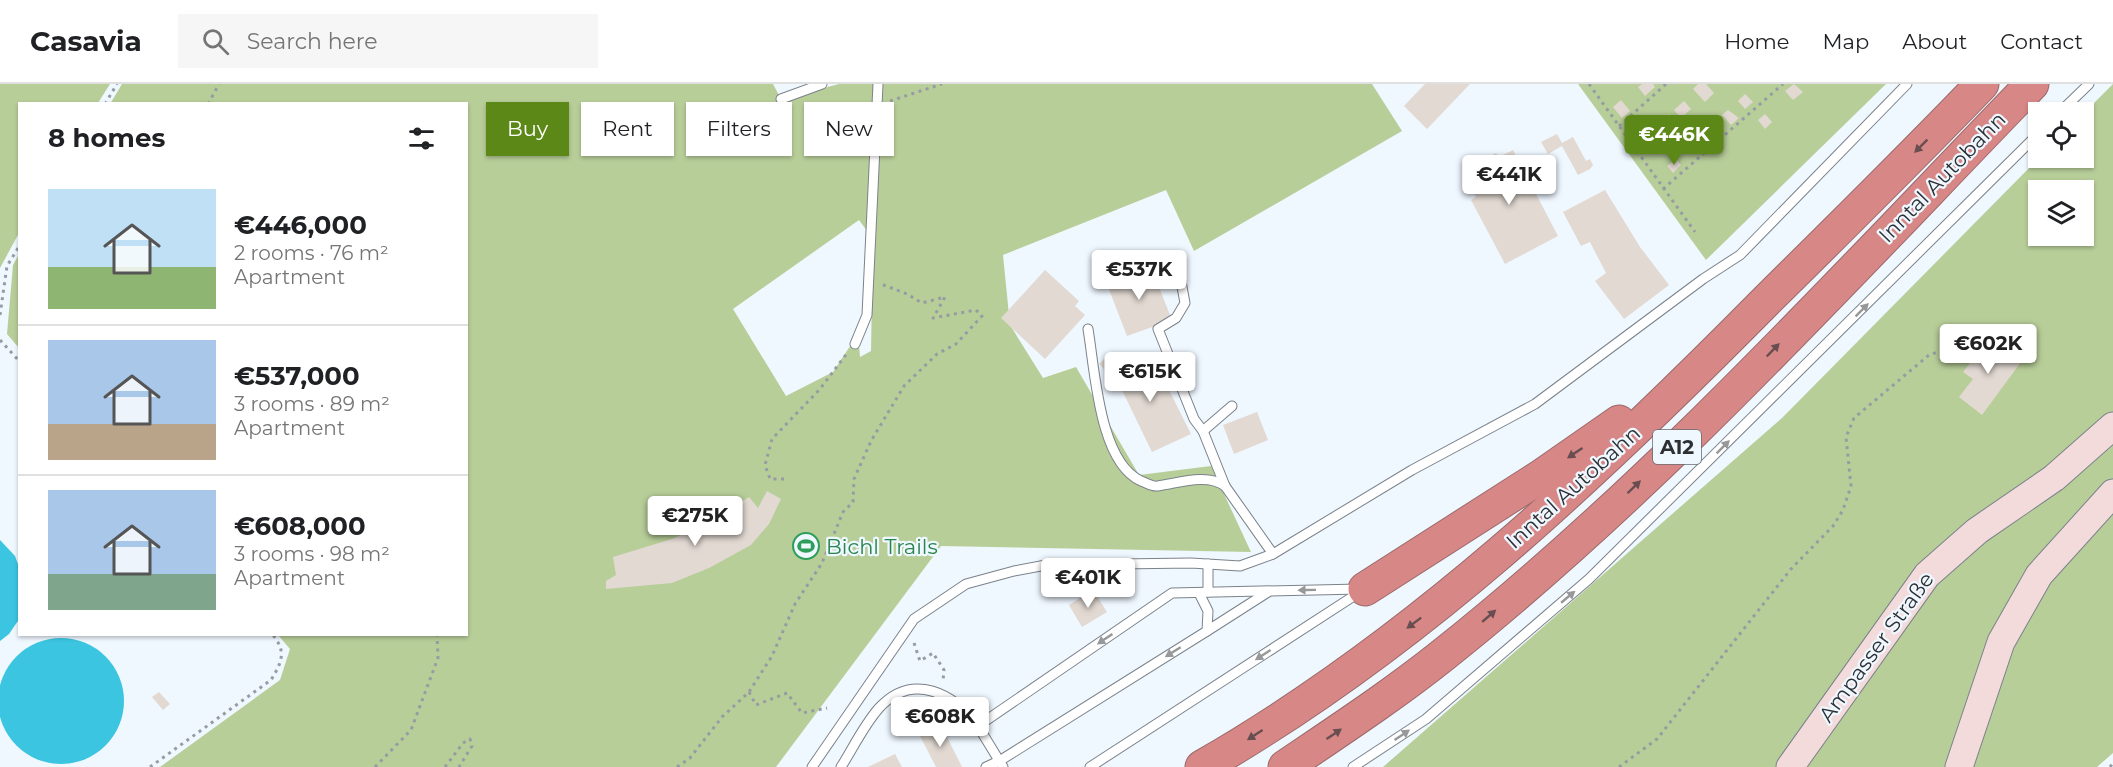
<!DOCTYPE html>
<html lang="en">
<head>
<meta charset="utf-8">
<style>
	:root { --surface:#fff; --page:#f6f6f6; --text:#202124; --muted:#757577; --line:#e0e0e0; --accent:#5c8817 }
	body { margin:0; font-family:Montserrat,sans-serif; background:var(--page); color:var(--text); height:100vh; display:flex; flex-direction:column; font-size:22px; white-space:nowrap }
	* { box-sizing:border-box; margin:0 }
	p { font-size:20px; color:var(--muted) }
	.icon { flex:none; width:33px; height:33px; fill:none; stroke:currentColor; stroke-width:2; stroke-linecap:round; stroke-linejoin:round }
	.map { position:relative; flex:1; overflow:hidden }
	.details { position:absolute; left:18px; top:18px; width:450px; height:534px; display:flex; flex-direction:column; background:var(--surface); border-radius:0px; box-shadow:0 2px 4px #0004 }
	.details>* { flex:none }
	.guide { position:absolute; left:486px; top:18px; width:570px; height:54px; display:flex; gap:12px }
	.controls { position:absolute; left:2028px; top:18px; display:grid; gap:12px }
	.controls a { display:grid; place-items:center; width:66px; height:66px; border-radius:0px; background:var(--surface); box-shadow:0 2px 4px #0004; font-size:30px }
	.price { position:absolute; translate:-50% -51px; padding:0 14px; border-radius:6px; background:#fff; color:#222; font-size:20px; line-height:39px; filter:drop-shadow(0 2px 3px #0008) }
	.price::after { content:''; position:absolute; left:50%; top:36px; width:18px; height:14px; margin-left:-9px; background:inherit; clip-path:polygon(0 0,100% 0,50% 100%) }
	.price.active { background:var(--accent); color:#fff }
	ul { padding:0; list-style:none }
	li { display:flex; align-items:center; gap:18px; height:150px; padding:0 30px }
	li+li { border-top:2px solid var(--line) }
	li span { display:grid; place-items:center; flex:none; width:168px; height:120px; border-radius:0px; color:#555 }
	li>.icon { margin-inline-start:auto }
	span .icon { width:72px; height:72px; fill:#fffc; stroke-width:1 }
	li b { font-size:26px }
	h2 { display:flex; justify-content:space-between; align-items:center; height:72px; padding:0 30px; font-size:26px }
	.chip { padding:0 21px; border-radius:0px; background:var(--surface); box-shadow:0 2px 4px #0004; font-size:21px; line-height:54px }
	.chip.active { background:var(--accent); color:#fff }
	header { display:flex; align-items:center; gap:36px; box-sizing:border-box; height:84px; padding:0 30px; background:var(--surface); border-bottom:2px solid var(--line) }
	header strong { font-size:28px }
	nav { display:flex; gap:33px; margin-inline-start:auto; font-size:21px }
	.search { width:420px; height:54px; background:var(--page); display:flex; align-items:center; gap:15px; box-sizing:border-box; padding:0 21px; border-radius:0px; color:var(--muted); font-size:22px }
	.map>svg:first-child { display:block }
	.green { fill:#b8ce99; fill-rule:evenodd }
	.water { fill:#3bc5e0 }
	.building { fill:#e2d9d2 }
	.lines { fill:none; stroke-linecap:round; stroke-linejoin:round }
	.service-casing { stroke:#7b828a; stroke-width:11 }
	.secondary-casing { stroke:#7b828a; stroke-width:29 }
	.motorway-casing { stroke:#9b6969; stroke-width:35 }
	.path { stroke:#969ca2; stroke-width:3; stroke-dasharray:3 4.5; stroke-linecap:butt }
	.service { stroke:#fff; stroke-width:9 }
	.secondary { stroke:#f3dbdb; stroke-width:27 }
	.motorway { stroke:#d68786; stroke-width:33 }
	.oneway { fill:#684e50 }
	.oneway2 { fill:#969899 }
	.labels { text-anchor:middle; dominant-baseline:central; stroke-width:4.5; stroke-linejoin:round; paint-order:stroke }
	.shield { fill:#eff7ff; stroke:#676c70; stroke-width:1.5 }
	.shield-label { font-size:20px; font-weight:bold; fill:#2d3033 }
	.street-label { font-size:21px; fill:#2d3033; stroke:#eff7ff }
	.leisure-label { font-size:21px; fill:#27864d; stroke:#eff7ff; text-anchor:start }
</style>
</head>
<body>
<header>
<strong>Casavia</strong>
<div class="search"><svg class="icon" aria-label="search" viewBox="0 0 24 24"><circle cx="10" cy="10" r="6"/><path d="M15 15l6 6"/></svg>Search here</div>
<nav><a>Home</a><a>Map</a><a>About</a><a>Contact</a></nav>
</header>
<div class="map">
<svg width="2113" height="683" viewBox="0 0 2113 683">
	<rect width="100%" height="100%" fill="#eff7ff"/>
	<g class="green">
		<path d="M 0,0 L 110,0 L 98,19 L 20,20 L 19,149 L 0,184 Z"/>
		<path d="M 122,0 L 773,0 L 781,15 L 839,0 L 1372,0 L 1402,47 L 1194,167 L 1166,106 L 1003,171 L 1010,241 L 1043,294 L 1076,283 L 1139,391 L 1211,382 L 1251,468 L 941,462 L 776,683 L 160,683 L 280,596 L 290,565 L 278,551 L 466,550 L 466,20 L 110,20 ZM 859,136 L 873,155 L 871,267 L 860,273 L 858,250 L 833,288 L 786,312 L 733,225 Z"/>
		<path d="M 1578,0 L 1886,0 L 1706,176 Z"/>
		<path d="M 2113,0 L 2113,669 L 2097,683 L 1383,683 L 1783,333 L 2039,74 L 2084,74 L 2084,29 ZM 2038,106 L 2084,106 L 2084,152 L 2038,152 Z"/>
		<path d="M 19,170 L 19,264 L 7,250 L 13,181 Z"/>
	</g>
	<g class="water">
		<path d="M 0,456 L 15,472 L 19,483 L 20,534 L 9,550 L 0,557 Z"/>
		<circle cx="61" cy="617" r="63"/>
	</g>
	<g class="building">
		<path d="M 1425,0 L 1470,0 L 1427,45 L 1404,22 Z"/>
		<path d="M 1642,0 L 1653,0 L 1655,3 L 1645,12 L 1638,3 Z"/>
		<path d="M 1698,0 L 1706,0 L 1714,9 L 1705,18 L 1693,5 Z"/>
		<path d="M 1794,0 L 1803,8 L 1793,16 L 1785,7 Z"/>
		<path d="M 1745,10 L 1753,18 L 1745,25 L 1738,17 Z"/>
		<path d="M 1621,16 L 1630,27 L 1622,34 L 1613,23 Z"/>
		<path d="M 1684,17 L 1691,25 L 1681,34 L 1674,26 Z"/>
		<path d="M 1728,26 L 1739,34 L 1731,41 L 1722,31 Z"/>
		<path d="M 1669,30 L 1677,39 L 1671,45 L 1663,35 Z"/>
		<path d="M 1765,30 L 1772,38 L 1765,45 L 1758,36 Z"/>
		<path d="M 1703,37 L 1710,45 L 1700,54 L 1693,46 Z"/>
		<path d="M 1651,45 L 1659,57 L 1653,62 L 1644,50 Z"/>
		<path d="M 1557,50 L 1562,59 L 1573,53 L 1586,77 L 1590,75 L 1593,81 L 1590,85 L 1578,91 L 1562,62 L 1548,70 L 1541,58 Z"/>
		<path d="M 1513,66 L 1558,152 L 1505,180 L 1471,116 L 1476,113 L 1463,87 L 1496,69 L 1499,73 Z"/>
		<path d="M 1676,75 L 1681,81 L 1673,89 L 1667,82 Z"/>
		<path d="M 1605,106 L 1640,163 L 1669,201 L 1624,235 L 1595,197 L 1606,189 L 1590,158 L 1581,162 L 1563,128 Z"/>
		<path d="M 1151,183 L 1172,236 L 1127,252 L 1105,195 Z"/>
		<path d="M 1045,186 L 1079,217 L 1075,222 L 1085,231 L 1045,275 L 1001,234 Z"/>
		<path d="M 1989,254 L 2021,278 L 1982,331 L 1959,313 L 1973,295 L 1963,288 Z"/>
		<path d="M 1110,269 L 1130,290 L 1155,278 L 1191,350 L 1152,368 L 1119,300 L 1099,280 Z"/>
		<path d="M 1257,328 L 1268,356 L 1234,370 L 1223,341 Z"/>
		<path d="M 767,407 L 781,415 L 769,440 L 751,461 L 709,484 L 672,499 L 606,505 L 606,497 L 616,491 L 613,473 L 672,455 L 715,435 L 749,413 L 758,424 Z"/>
		<path d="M 1093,506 L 1107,528 L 1082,543 L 1069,521 Z"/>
		<path d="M 159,608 L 170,620 L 163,626 L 152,613 Z"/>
		<path d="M 940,639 L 962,683 L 936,683 L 919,650 Z"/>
		<path d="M 895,670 L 902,683 L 868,683 Z"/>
	</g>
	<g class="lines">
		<defs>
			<g id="service">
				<path d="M 781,15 L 822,0"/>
				<path d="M 2060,28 L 2089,0"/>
				<path d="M 1180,192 L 1185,219 L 1176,234 L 1158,245 L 1194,335 L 1203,347 L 1225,402"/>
				<path d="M 1088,245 C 1095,286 1099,378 1141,397 C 1147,399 1152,403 1158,402 C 1179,399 1207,389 1225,402 L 1273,470"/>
				<path d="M 855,260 L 867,231 L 878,0"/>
				<path d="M 1203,347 L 1232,322"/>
				<path d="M 1208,480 L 1208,508"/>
				<path d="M 1207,547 L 1268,508"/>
				<path d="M 812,683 L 914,535 L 966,500 L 1014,487 L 1046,481 L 1191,479 L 1240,482 L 1273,470 L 1412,386 L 1535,320 L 1703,195 L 1740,171 L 1907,0"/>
				<path d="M 841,683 C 853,664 864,641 879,624 C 913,587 954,610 978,642"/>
				<path d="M 986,683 L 1001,676 L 1207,547 L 1208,527 L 1199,509"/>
				<path d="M 1003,683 L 978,642 L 1172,509 L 1360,505"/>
				<path d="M 1090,683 L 1360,508"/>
				<path d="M 1353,683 L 1426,635 L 1589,495 L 2038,50"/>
			</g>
			<g id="secondary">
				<path d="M 1790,683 L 1927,491 L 1977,447 L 2054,394 L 2113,342"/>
				<path d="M 1959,683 L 2001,558 L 2039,491 L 2113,409"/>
			</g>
			<g id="motorway">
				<path d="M 1365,505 L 1540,393 L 1619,338"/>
				<path d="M 1202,683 C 1416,560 1596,389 1768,215 C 1840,144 1912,73 1982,0"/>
				<path d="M 1285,683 C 1338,647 1393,611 1443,571 C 1657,401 1842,196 2032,0"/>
			</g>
		</defs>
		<use href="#service" class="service-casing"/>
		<use href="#secondary" class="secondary-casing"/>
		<use href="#motorway" class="motorway-casing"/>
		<g class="path">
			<path d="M 1589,0 L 1695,148"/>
			<path d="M 890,17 L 942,0"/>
			<path d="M 105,20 L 117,0"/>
			<path d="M 208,20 L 219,0"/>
			<path d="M 1619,42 L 1666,0"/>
			<path d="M 1663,105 L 1783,0"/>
			<path d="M 0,231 L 7,182 L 20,161"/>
			<path d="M 0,256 L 20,278"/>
			<path d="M 784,395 L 770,395 L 765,381 L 772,355 L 820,305 L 848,268"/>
			<path d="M 914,559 L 920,577 L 933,569 L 944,586 L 943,597"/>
			<path d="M 749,608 L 756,621 L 787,609 L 802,629 L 827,624"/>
			<path d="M 150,683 L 271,596 C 282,578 287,567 272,550"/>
			<path d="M 375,683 L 411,646 L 438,574 L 437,550"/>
			<path d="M 445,683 L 463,659 L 470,655 L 472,662 L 459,683"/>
			<path d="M 677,683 L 690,674 L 722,633 L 749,608 L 772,572 L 795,520 L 822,479 L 843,428 L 853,418 L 854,395 L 871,357 L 904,302 L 937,270 L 956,260 L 982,232 L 976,226 L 933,234 L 945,213 L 922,219 L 907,210 L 881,200"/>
			<path d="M 1619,683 L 1657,655 L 1791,485 L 1833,442 L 1843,426 L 1851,402 L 1846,353 L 1854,334 L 1929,271 L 1954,262 L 1975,260"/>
			<path d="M 2110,683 L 2113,679"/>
		</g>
		<use href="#service" class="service"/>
		<use href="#secondary" class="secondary"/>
		<use href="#motorway" class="motorway"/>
	</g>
	<defs><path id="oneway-solid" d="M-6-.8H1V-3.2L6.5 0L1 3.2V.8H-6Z" transform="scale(1.5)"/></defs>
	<g class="oneway">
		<use href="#oneway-solid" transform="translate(1921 62) rotate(135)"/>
		<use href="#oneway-solid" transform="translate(1773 266) rotate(-46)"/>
		<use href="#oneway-solid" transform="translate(1575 369) rotate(146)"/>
		<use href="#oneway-solid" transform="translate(1634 403) rotate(-44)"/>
		<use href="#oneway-solid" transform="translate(1489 532) rotate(-41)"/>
		<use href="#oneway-solid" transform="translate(1414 539) rotate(143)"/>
		<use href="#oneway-solid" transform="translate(1334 650) rotate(-34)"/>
		<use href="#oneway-solid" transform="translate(1255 651) rotate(147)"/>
	</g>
	<g class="oneway2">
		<use href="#oneway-solid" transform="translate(1862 226) rotate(-45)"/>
		<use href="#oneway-solid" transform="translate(1723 363) rotate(-45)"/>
		<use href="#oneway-solid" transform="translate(1307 506) rotate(179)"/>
		<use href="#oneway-solid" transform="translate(1568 513) rotate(-40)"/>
		<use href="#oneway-solid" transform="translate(1105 555) rotate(146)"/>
		<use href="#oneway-solid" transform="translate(1173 568) rotate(148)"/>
		<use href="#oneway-solid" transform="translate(1263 571) rotate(147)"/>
		<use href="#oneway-solid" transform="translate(1402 651) rotate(-34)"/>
	</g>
	<defs>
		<symbol id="stadium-ring" viewBox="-11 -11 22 22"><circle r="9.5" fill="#eff7ff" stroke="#2e9e5b" stroke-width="1.5"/><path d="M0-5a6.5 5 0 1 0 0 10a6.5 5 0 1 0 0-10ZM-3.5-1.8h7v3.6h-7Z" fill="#2e9e5b"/></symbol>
	</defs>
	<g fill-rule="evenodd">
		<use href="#stadium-ring" x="791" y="447" width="30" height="30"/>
	</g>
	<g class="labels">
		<rect class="shield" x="1653" y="346" width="48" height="34" rx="4.5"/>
		<g class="shield-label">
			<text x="1677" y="363">A12</text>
		</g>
		<g class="street-label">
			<text transform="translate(1942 93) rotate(-46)">Inntal Autobahn</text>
			<text transform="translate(1573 403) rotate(-42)">Inntal Autobahn</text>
			<text transform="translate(1876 563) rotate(-54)">Ampasser Straße</text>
		</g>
		<g class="leisure-label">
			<text x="826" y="462">Bichl Trails</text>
		</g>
	</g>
</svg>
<div class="controls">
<a><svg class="icon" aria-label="locate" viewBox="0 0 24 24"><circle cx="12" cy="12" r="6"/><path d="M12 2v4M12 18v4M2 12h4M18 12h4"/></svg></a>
<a><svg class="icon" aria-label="layers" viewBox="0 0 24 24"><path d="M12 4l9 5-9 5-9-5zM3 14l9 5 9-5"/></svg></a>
</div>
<b class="price active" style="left:1674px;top:82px">€446K</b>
<b class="price" style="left:1509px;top:122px">€441K</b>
<b class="price" style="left:1139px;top:217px">€537K</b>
<b class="price" style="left:1988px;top:291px">€602K</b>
<b class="price" style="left:1150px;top:319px">€615K</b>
<b class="price" style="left:695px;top:463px">€275K</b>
<b class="price" style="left:1088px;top:525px">€401K</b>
<b class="price" style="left:940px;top:664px">€608K</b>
<div class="guide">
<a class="chip active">Buy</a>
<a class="chip">Rent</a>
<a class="chip">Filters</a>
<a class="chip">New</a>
</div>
<section class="details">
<h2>8 homes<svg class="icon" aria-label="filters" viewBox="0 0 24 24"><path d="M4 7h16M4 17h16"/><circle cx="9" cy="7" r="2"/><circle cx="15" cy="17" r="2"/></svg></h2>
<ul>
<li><span style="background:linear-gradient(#bfe0f5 65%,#8fb573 0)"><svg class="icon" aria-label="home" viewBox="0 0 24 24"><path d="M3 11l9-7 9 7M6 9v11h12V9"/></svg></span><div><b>€446,000</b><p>2 rooms · 76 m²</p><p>Apartment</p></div></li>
<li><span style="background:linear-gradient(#a9c7e8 70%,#b9a48a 0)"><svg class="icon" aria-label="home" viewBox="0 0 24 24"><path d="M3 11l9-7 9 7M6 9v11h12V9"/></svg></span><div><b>€537,000</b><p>3 rooms · 89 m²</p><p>Apartment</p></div></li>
<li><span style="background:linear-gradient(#a9c7e8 70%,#7fa58c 0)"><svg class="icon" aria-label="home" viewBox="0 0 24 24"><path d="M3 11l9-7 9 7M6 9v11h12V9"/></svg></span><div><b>€608,000</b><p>3 rooms · 98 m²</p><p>Apartment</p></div></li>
</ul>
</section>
</div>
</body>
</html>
